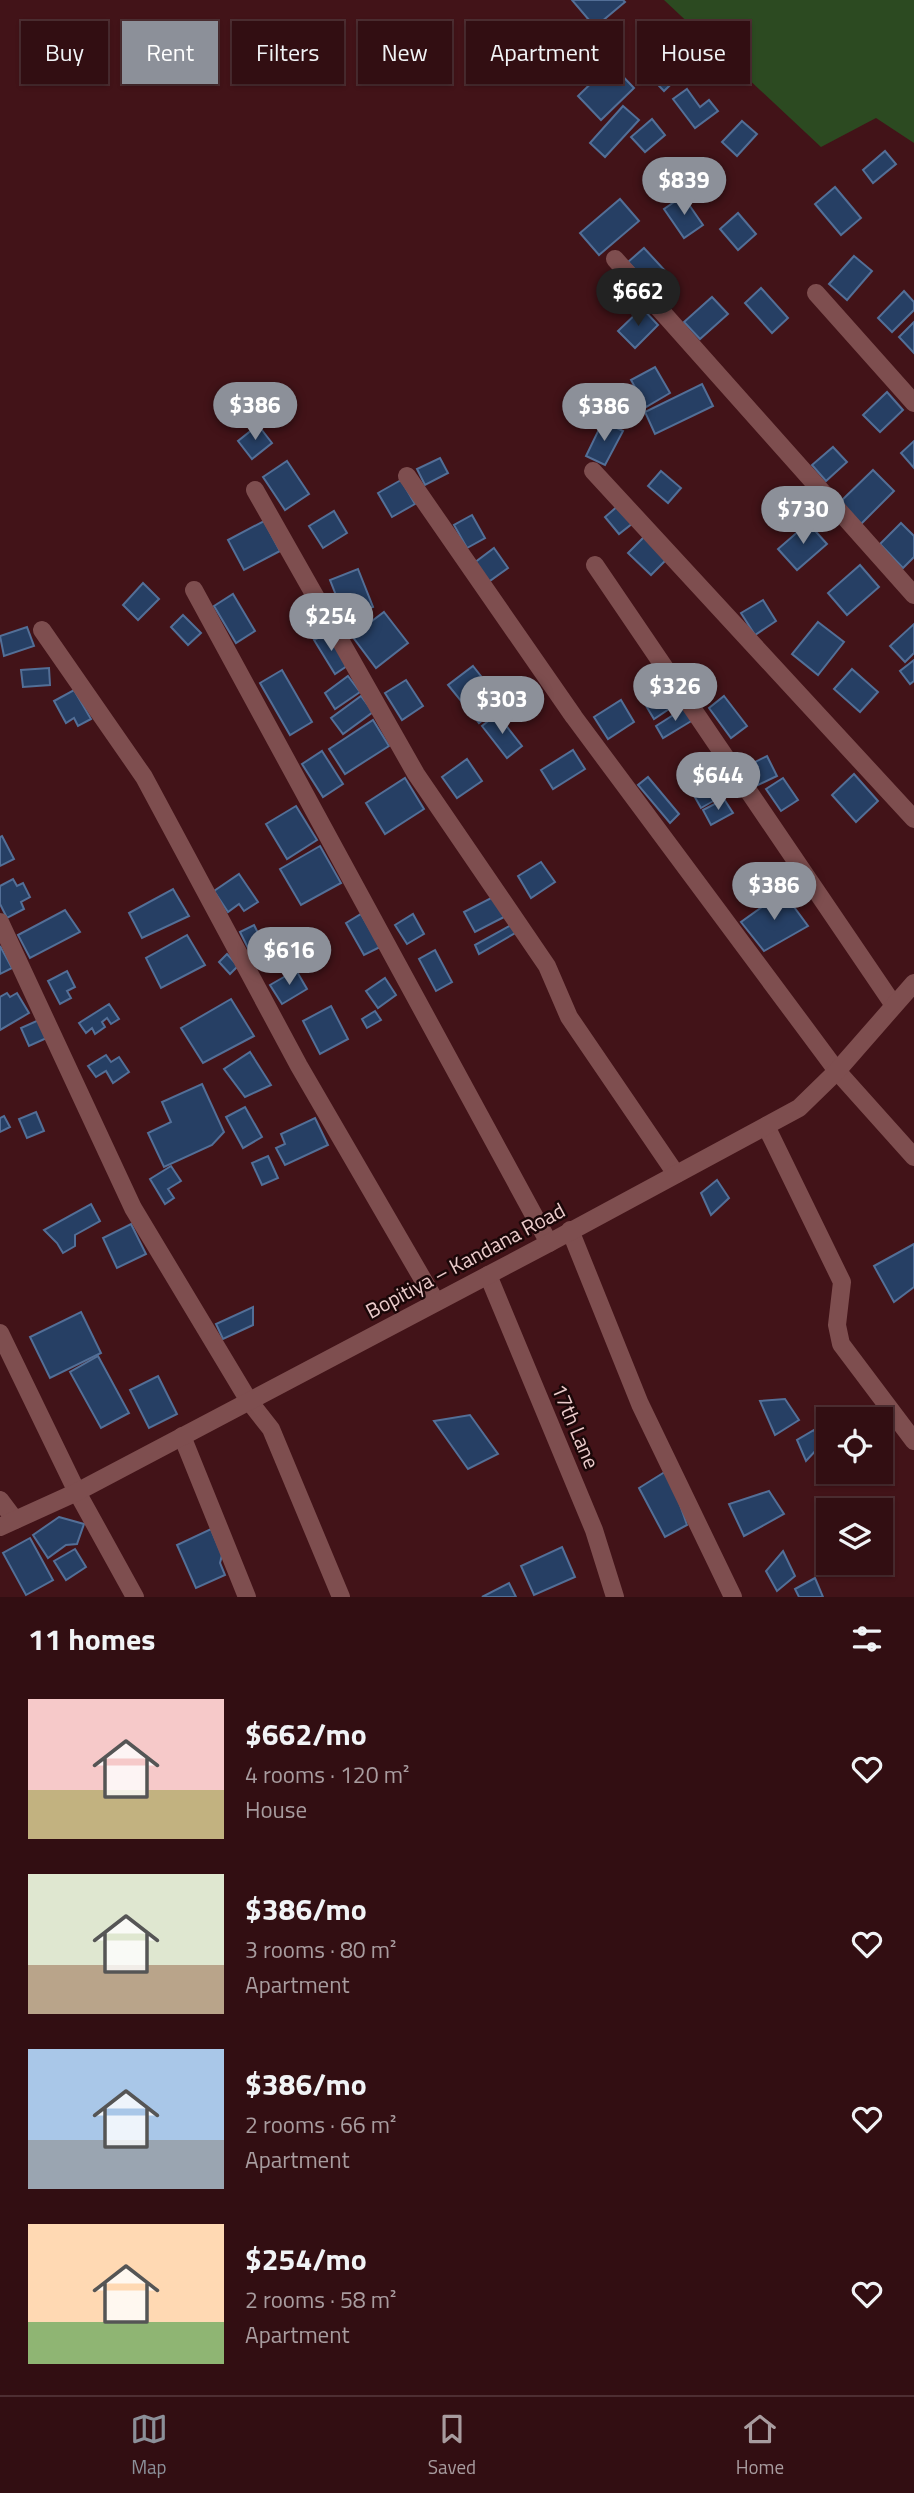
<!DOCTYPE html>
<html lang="en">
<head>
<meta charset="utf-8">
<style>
	:root { --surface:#320e12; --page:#3a171b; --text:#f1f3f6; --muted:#a89c9f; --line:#4d2e32; --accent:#8c9099 }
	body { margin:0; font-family:"Titillium Web",sans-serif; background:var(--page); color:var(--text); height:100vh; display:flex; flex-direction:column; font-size:26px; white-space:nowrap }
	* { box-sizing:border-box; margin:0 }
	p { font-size:23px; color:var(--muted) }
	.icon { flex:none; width:38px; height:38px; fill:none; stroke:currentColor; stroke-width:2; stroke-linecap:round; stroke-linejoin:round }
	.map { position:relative; height:1597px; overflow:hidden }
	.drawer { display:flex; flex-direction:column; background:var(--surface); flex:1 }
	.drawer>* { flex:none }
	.banner { position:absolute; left:21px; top:21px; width:873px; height:63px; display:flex; gap:14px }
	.tools { position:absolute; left:816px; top:1407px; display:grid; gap:14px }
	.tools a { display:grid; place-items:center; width:77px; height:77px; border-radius:0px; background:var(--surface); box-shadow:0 2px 5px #0004,0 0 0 2px var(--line); font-size:35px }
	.price { position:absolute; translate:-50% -60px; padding:0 16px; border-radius:24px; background:var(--accent); color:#fff; font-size:23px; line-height:46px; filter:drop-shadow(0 2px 4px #0008) }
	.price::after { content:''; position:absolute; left:50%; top:42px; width:21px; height:16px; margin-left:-10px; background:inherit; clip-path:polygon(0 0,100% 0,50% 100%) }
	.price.on { background:#222; color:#fff }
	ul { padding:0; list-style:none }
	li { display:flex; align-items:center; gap:21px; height:175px; padding:0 28px }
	li span { display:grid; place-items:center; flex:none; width:196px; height:140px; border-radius:0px; color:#555 }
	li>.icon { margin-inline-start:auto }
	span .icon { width:84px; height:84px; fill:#fffc; stroke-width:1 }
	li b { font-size:30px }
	h2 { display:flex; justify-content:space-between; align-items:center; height:84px; padding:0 28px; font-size:30px }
	.tag { padding:0 24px; border-radius:0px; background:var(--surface); box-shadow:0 2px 5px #0004,0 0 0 2px var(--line); font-size:24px; line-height:63px }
	.tag.on { background:var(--accent); color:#fff }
	.menu { display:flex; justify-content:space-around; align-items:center; height:98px; border-top:2px solid var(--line); background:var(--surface); font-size:19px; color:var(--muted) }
	.menu a { display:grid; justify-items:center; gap:4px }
	.menu .on { color:var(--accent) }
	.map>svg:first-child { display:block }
	.green { fill:#2c4a21 }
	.building { fill:#263f64; stroke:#536f97; stroke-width:2 }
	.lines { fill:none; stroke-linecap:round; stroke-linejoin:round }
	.minor { stroke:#7e4e4f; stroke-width:18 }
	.tertiary { stroke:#7e4e4f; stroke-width:18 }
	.labels { text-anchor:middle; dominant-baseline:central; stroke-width:5; stroke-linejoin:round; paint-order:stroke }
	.street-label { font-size:21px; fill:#ebcbcb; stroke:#1b0708 }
</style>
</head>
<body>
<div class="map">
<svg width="914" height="1597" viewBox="0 0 914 1597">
	<rect width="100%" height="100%" fill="#421318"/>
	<path class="green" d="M 664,0 L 914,0 L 914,143 L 876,118 L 821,147 Z"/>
	<g class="building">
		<path d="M 572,0 L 623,0 L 625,2 L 595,27 Z"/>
		<path d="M 555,24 L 567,39 L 543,59 L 530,43 Z"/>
		<path d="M 667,37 L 693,63 L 664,91 L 639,65 Z"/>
		<path d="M 611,64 L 634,88 L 601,120 L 578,96 Z"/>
		<path d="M 687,89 L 700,107 L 709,100 L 718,111 L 695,128 L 673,99 Z"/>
		<path d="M 623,106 L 639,120 L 605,157 L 590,143 Z"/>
		<path d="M 652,119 L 665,135 L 645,152 L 631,137 Z"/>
		<path d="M 742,121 L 757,134 L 737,156 L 722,142 Z"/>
		<path d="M 885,151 L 896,164 L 873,183 L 863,170 Z"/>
		<path d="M 835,187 L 861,218 L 841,235 L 815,204 Z"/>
		<path d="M 683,196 L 703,225 L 684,238 L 664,209 Z"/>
		<path d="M 620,199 L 639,221 L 599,255 L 580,233 Z"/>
		<path d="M 738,213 L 756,234 L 738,250 L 720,229 Z"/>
		<path d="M 644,248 L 668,274 L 653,289 L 628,262 Z"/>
		<path d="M 854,256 L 872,271 L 847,300 L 829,284 Z"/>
		<path d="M 761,288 L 788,318 L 772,333 L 745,303 Z"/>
		<path d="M 904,291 L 914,302 L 914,310 L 892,332 L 878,318 Z"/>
		<path d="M 712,297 L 728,314 L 700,339 L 684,322 Z"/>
		<path d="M 642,308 L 658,325 L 635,348 L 618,331 Z"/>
		<path d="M 914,322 L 914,353 L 899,337 Z"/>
		<path d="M 655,367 L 670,393 L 646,407 L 631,380 Z"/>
		<path d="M 702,384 L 713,406 L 655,434 L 645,412 Z"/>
		<path d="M 595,388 L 605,401 L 578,423 L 568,410 Z"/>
		<path d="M 887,392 L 903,410 L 880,432 L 863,415 Z"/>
		<path d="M 603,421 L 623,431 L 605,465 L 586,456 Z"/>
		<path d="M 258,425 L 272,443 L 252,459 L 238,441 Z"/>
		<path d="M 914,441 L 914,468 L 901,453 Z"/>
		<path d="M 833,447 L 847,462 L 826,481 L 812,465 Z"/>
		<path d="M 440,458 L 448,473 L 425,485 L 417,469 Z"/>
		<path d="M 287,461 L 309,494 L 285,510 L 263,477 Z"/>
		<path d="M 873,470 L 894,491 L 861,524 L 840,502 Z"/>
		<path d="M 661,471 L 681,488 L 668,503 L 648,486 Z"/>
		<path d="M 401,480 L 415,504 L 392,517 L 378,493 Z"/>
		<path d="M 619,505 L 633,523 L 619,534 L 605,517 Z"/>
		<path d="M 334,511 L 347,533 L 323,548 L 309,526 Z"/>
		<path d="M 472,515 L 485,538 L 467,548 L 454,525 Z"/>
		<path d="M 264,521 L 280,551 L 244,570 L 228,540 Z"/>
		<path d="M 808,523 L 827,544 L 797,570 L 778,549 Z"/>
		<path d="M 901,523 L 914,536 L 914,557 L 903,568 L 880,544 Z"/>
		<path d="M 645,536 L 668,558 L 651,575 L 628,553 Z"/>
		<path d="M 494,548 L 508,568 L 487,583 L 474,563 Z"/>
		<path d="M 860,565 L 879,587 L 847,615 L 828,593 Z"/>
		<path d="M 358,569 L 373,607 L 345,618 L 330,580 Z"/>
		<path d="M 143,583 L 159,599 L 138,620 L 123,605 Z"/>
		<path d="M 233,594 L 255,631 L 236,643 L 214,606 Z"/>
		<path d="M 763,600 L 776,621 L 755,635 L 741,613 Z"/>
		<path d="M 384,612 L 408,643 L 376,668 L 352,636 Z"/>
		<path d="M 183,615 L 201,633 L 188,645 L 171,627 Z"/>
		<path d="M 818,622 L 844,642 L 818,675 L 792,654 Z"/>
		<path d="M 914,624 L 914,653 L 905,662 L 890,646 Z"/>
		<path d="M 27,627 L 34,646 L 4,656 L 0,636 Z"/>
		<path d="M 327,633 L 347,666 L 335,674 L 314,640 Z"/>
		<path d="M 914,660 L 914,681 L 910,684 L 900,671 Z"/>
		<path d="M 473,666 L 503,704 L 479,723 L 448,685 Z"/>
		<path d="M 49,668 L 50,685 L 23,687 L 21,670 Z"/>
		<path d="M 852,669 L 878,692 L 860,712 L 834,689 Z"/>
		<path d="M 282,670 L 312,722 L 290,735 L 260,683 Z"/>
		<path d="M 348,676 L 360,692 L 335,709 L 325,693 Z"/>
		<path d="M 406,680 L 423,706 L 402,720 L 385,693 Z"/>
		<path d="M 666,684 L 678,703 L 654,719 L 642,699 Z"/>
		<path d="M 74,690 L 91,719 L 78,726 L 74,718 L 66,723 L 54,701 Z"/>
		<path d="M 361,696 L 373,712 L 343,734 L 331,718 Z"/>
		<path d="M 724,696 L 747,726 L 731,738 L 709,708 Z"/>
		<path d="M 621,700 L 634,722 L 608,739 L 594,717 Z"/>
		<path d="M 686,707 L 693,720 L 663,738 L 656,726 Z"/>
		<path d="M 497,714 L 522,746 L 507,758 L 482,726 Z"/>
		<path d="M 373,720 L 389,746 L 345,774 L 329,749 Z"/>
		<path d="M 573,750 L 585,769 L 553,789 L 541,770 Z"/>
		<path d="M 322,751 L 343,784 L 323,797 L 302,764 Z"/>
		<path d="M 767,756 L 777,776 L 756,786 L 747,766 Z"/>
		<path d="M 467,759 L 482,781 L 457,798 L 442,777 Z"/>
		<path d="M 721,774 L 731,791 L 701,808 L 692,792 Z"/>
		<path d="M 854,774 L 878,801 L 856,822 L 832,795 Z"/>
		<path d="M 648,777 L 679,814 L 670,823 L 638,785 Z"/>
		<path d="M 405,778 L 424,809 L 385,834 L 366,803 Z"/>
		<path d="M 783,778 L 798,800 L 781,811 L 766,789 Z"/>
		<path d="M 724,799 L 733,813 L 711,825 L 703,810 Z"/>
		<path d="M 296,806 L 317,840 L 287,859 L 266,824 Z"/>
		<path d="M 2,836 L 14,859 L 0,866 L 0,837 Z"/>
		<path d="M 320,846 L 341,883 L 301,905 L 280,869 Z"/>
		<path d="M 541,862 L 555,882 L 531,898 L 518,876 Z"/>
		<path d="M 239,874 L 258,902 L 244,911 L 239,904 L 228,912 L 214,891 Z"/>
		<path d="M 13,879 L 17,886 L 23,883 L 30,897 L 21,902 L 24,909 L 7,918 L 0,904 L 0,886 Z"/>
		<path d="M 173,889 L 189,916 L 142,938 L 129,913 Z"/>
		<path d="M 783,892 L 808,926 L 764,951 L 741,922 Z"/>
		<path d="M 495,896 L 506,916 L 475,932 L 464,912 Z"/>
		<path d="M 65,910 L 80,932 L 30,958 L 18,935 Z"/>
		<path d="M 361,914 L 380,947 L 364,955 L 346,923 Z"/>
		<path d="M 413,914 L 424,934 L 407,944 L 395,925 Z"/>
		<path d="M 513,924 L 517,932 L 479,954 L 475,945 Z"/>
		<path d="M 254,925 L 264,945 L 250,952 L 240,932 Z"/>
		<path d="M 187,935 L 205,965 L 161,988 L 146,958 Z"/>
		<path d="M 0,946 L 12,968 L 0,974 Z"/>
		<path d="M 435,950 L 452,982 L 436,991 L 419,959 Z"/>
		<path d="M 227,954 L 238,966 L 230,974 L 219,962 Z"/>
		<path d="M 296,970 L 307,989 L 282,1004 L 270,985 Z"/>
		<path d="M 67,971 L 75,987 L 67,991 L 71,998 L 60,1004 L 48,981 Z"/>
		<path d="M 385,978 L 396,995 L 378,1008 L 366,991 Z"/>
		<path d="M 7,993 L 10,997 L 17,993 L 29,1013 L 0,1030 L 0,997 Z"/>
		<path d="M 231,999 L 254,1036 L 203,1063 L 181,1028 Z"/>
		<path d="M 109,1004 L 119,1019 L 111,1024 L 107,1018 L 102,1022 L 105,1027 L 95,1034 L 92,1028 L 86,1033 L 79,1023 Z"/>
		<path d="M 331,1006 L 348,1039 L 320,1054 L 303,1021 Z"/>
		<path d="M 375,1011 L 381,1020 L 367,1028 L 362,1019 Z"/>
		<path d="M 41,1019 L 49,1037 L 29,1046 L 21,1028 Z"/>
		<path d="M 250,1052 L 271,1085 L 245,1097 L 224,1069 Z"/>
		<path d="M 106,1055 L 111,1062 L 119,1057 L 129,1072 L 113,1083 L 106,1071 L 96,1077 L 88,1066 Z"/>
		<path d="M 202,1084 L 224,1132 L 212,1145 L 164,1167 L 148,1133 L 171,1122 L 162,1102 Z"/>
		<path d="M 245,1107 L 262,1137 L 243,1148 L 226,1117 Z"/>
		<path d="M 36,1112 L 44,1131 L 27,1138 L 19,1119 Z"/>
		<path d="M 4,1116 L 10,1127 L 0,1132 L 0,1118 Z"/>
		<path d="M 315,1118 L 328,1145 L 285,1165 L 276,1148 L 285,1144 L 281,1134 Z"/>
		<path d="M 268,1156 L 278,1178 L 262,1185 L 252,1163 Z"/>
		<path d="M 171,1166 L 181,1181 L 168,1189 L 174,1198 L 165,1204 L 150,1179 Z"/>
		<path d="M 717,1180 L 729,1198 L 711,1215 L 701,1193 Z"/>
		<path d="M 91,1204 L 100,1221 L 75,1235 L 75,1246 L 63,1253 L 57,1243 L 44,1230 Z"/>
		<path d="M 131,1224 L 146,1254 L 117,1268 L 103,1238 Z"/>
		<path d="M 914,1244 L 914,1287 L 894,1302 L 874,1266 Z"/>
		<path d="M 253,1307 L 253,1325 L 223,1339 L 216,1324 Z"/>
		<path d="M 81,1312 L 101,1353 L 50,1378 L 30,1337 Z"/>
		<path d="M 98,1356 L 129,1413 L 101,1428 L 70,1372 Z"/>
		<path d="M 158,1376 L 177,1414 L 149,1428 L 130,1390 Z"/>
		<path d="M 785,1399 L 799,1420 L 775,1435 L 760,1401 Z"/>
		<path d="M 470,1415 L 498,1454 L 468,1469 L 434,1421 Z"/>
		<path d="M 814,1430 L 820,1446 L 806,1461 L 797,1440 Z"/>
		<path d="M 668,1470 L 687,1525 L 665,1537 L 639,1488 Z"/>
		<path d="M 769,1491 L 784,1514 L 744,1536 L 729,1504 Z"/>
		<path d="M 59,1517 L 84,1524 L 77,1544 L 66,1545 L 48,1558 L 33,1535 Z"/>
		<path d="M 211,1529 L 222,1555 L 220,1563 L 225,1575 L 196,1588 L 177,1545 Z"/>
		<path d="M 30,1538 L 53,1580 L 26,1595 L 3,1553 Z"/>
		<path d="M 562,1547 L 575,1577 L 534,1595 L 521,1566 Z"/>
		<path d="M 75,1549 L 86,1567 L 66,1580 L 54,1561 Z"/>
		<path d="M 783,1551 L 795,1576 L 777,1591 L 766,1571 Z"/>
		<path d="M 815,1578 L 823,1597 L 799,1597 L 795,1589 Z"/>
		<path d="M 509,1583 L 516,1597 L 482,1597 Z"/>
	</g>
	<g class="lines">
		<g class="minor">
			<path d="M 615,259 L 914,595"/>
			<path d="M 816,293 L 914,403"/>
			<path d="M 593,471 L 914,819"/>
			<path d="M 407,476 L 574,717 L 837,1071 L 914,1157"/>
			<path d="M 255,490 L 416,774 L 547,966 L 569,1017 L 676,1174"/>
			<path d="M 595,565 L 893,1004"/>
			<path d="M 194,590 L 549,1243"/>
			<path d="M 42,630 L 144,777 L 299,1066 L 436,1302"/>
			<path d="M 0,922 L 133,1208 L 249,1401 L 271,1429 L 341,1597"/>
			<path d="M 766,1126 L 842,1282 L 837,1325 L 841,1344 L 914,1441"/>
			<path d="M 570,1230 L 640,1404 L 733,1597"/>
			<path d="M 488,1275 L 594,1530 L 615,1597"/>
			<path d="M 0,1333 L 77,1492 L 135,1597"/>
			<path d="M 182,1436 L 247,1597"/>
			<path d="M 0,1500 L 15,1520"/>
		</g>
		<path class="tertiary" d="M 0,1527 L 77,1492 L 549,1243 L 799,1108 L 837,1071 L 914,983"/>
	</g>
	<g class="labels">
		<g class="street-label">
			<text transform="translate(465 1260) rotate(-28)">Bopitiya – Kandana Road</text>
			<text transform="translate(576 1426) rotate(67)">17th Lane</text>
		</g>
	</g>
</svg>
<div class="tools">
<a><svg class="icon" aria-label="locate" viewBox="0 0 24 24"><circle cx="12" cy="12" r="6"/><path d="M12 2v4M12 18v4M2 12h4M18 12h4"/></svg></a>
<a><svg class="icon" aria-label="layers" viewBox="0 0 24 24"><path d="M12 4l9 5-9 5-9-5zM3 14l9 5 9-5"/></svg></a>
</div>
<b class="price" style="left:684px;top:217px">$839</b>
<b class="price on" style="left:638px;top:328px">$662</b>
<b class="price" style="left:255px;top:442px">$386</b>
<b class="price" style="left:604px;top:443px">$386</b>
<b class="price" style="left:803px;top:546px">$730</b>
<b class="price" style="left:331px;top:653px">$254</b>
<b class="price" style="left:675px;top:723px">$326</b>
<b class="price" style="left:502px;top:736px">$303</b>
<b class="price" style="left:718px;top:812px">$644</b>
<b class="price" style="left:774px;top:922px">$386</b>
<b class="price" style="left:289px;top:987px">$616</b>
<div class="banner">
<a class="tag">Buy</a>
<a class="tag on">Rent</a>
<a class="tag">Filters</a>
<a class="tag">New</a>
<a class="tag">Apartment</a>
<a class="tag">House</a>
</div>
</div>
<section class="drawer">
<h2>11 homes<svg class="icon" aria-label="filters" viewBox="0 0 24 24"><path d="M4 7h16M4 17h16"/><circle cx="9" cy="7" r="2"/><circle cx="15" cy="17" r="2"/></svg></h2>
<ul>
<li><span style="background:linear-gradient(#f6c9c9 65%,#c2b280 0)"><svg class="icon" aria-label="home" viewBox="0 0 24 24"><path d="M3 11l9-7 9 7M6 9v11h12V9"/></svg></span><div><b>$662/mo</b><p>4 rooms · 120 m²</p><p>House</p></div><svg class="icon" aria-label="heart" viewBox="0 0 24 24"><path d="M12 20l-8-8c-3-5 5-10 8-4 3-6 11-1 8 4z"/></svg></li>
<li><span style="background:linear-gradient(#dfe7d0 65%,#b9a48a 0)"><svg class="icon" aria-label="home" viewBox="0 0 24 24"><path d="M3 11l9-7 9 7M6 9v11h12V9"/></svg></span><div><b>$386/mo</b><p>3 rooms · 80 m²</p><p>Apartment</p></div><svg class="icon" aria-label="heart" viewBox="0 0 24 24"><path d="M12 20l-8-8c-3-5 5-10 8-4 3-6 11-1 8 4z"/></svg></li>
<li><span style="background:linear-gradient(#a9c7e8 65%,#9aa5b1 0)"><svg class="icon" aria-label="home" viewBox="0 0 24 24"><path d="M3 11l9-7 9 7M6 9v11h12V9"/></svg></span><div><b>$386/mo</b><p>2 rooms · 66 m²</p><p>Apartment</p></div><svg class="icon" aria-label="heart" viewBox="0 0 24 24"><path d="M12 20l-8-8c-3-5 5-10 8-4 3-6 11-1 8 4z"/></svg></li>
<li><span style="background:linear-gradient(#ffd9b3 70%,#8fb573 0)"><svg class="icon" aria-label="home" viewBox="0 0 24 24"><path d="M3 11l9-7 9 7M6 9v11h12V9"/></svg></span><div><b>$254/mo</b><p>2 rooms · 58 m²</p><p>Apartment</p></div><svg class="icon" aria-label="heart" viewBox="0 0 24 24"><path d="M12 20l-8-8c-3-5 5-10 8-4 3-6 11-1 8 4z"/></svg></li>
</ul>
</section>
<nav class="menu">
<a class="on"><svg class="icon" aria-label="map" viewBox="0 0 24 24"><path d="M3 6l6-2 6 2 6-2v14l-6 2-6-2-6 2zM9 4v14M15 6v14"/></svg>Map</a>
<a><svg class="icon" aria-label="saved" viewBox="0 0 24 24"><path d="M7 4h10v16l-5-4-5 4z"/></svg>Saved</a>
<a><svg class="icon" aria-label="home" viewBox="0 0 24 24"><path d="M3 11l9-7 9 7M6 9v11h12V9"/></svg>Home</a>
</nav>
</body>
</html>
